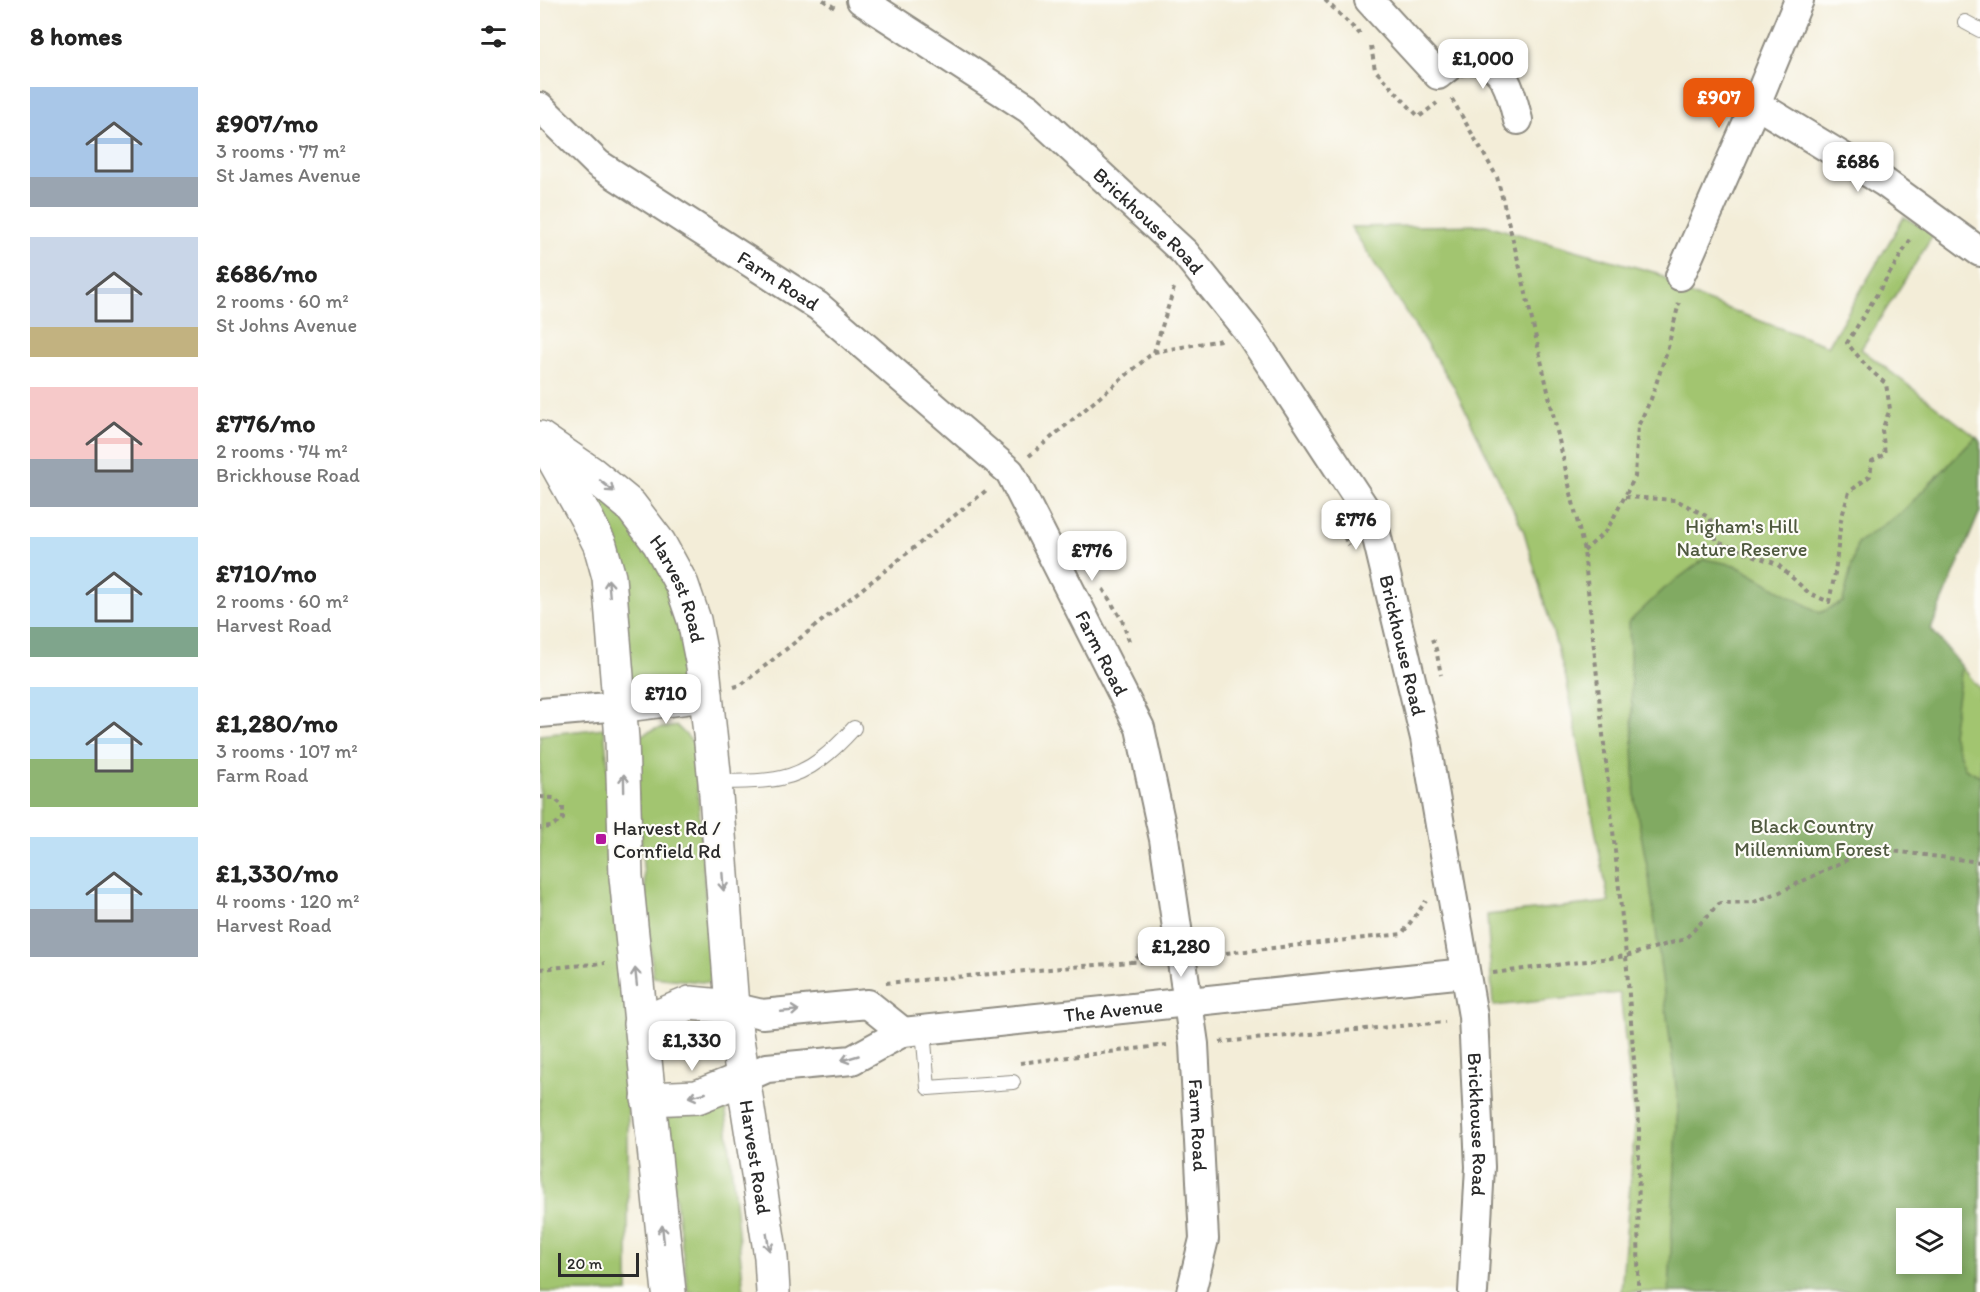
<!DOCTYPE html>
<html lang="en">
<head>
<meta charset="utf-8">
<style>
	:root { --surface:#fff; --page:#f6f6f6; --text:#222; --muted:#767676; --accent:#ea580c }
	body { margin:0; font-family:Itim,sans-serif; background:var(--page); color:var(--text); height:100vh; display:flex; flex-direction:column; font-size:22px; white-space:nowrap }
	* { box-sizing:border-box; margin:0 }
	p { font-size:20px; color:var(--muted) }
	.icon { flex:none; width:33px; height:33px; fill:none; stroke:currentColor; stroke-width:2; stroke-linecap:round; stroke-linejoin:round }
	.map { position:relative; flex:1; overflow:hidden }
	.panel { display:flex; flex-direction:column; background:var(--surface); width:540px }
	.panel>* { flex:none }
	.controls { position:absolute; left:1356px; top:1208px; display:grid; gap:12px }
	.controls a { display:grid; place-items:center; width:66px; height:66px; border-radius:0px; background:var(--surface); box-shadow:0 3px 9px #0003; font-size:30px }
	.scale { position:absolute; left:18px; bottom:15px; width:81px; box-sizing:border-box; padding-left:6px; border:3px solid #2b2b2b; border-top:0; font-size:16px; line-height:21px; white-space:nowrap; color:#2b2b2b; -webkit-text-stroke:4px #fdfcf7; paint-order:stroke }
	.price { position:absolute; translate:-50% -51px; padding:0 14px; border-radius:12px; background:#fff; color:#222; font-size:20px; line-height:39px; filter:drop-shadow(0 2px 3px #0008) }
	.price::after { content:''; position:absolute; left:50%; top:36px; width:18px; height:14px; margin-left:-9px; background:inherit; clip-path:polygon(0 0,100% 0,50% 100%) }
	.price.active { background:var(--accent); color:#fff }
	ul { padding:0; list-style:none }
	li { display:flex; align-items:center; gap:18px; height:150px; padding:0 30px }
	li span { display:grid; place-items:center; flex:none; width:168px; height:120px; border-radius:0px; color:#555 }
	li>.icon { margin-inline-start:auto }
	span .icon { width:72px; height:72px; fill:#fffc; stroke-width:1 }
	li b { font-size:26px }
	h2 { display:flex; justify-content:space-between; align-items:center; height:72px; padding:0 30px; font-size:26px }
	main { display:flex; flex:1; min-height:0 }
	.map>svg:first-child { display:block }
	.green { fill:#a2c56f; stroke:#66784d; stroke-width:1.5; fill-rule:evenodd }
	.forest { fill:#81aa62; stroke:#566a46; stroke-width:1.5; fill-rule:evenodd }
	.lines { fill:none; stroke-linecap:round; stroke-linejoin:round }
	.lane-casing { stroke:#8f8c82; stroke-width:16 }
	.street-casing { stroke:#8f8c82; stroke-width:32 }
	.secondary-casing { stroke:#8f8c82; stroke-width:36 }
	.path { stroke:#8f8c82; stroke-width:4; stroke-dasharray:4.5 4.5; stroke-linecap:butt }
	.lane { stroke:#fff; stroke-width:14 }
	.street { stroke:#fff; stroke-width:28 }
	.secondary { stroke:#fff; stroke-width:33 }
	.oneway { stroke:#a0a0a0 }
	.poi-dot { fill:#b5179e; stroke:#fdfcf7; stroke-width:2 }
	.labels { text-anchor:middle; dominant-baseline:central; stroke-width:4.5; stroke-linejoin:round; paint-order:stroke }
	.street-label { font-size:20px; fill:#2b2b2b; stroke:#fdfcf7 }
	.park-label { font-size:20px; fill:#4f593f; stroke:#fdfcf7 }
	.poi-label { font-size:20px; fill:#2b2b2b; stroke:#fdfcf7; text-anchor:start }
</style>
</head>
<body>
<main>
<section class="panel">
<h2>8 homes<svg class="icon" aria-label="filters" viewBox="0 0 24 24"><path d="M4 7h16M4 17h16"/><circle cx="9" cy="7" r="2"/><circle cx="15" cy="17" r="2"/></svg></h2>
<ul>
<li><span style="background:linear-gradient(#a9c7e8 75%,#9aa5b1 0)"><svg class="icon" aria-label="home" viewBox="0 0 24 24"><path d="M3 11l9-7 9 7M6 9v11h12V9"/></svg></span><div><b>£907/mo</b><p>3 rooms · 77 m²</p><p>St James Avenue</p></div></li>
<li><span style="background:linear-gradient(#c9d6e8 75%,#c2b280 0)"><svg class="icon" aria-label="home" viewBox="0 0 24 24"><path d="M3 11l9-7 9 7M6 9v11h12V9"/></svg></span><div><b>£686/mo</b><p>2 rooms · 60 m²</p><p>St Johns Avenue</p></div></li>
<li><span style="background:linear-gradient(#f6c9c9 60%,#9aa5b1 0)"><svg class="icon" aria-label="home" viewBox="0 0 24 24"><path d="M3 11l9-7 9 7M6 9v11h12V9"/></svg></span><div><b>£776/mo</b><p>2 rooms · 74 m²</p><p>Brickhouse Road</p></div></li>
<li><span style="background:linear-gradient(#bfe0f5 75%,#7fa58c 0)"><svg class="icon" aria-label="home" viewBox="0 0 24 24"><path d="M3 11l9-7 9 7M6 9v11h12V9"/></svg></span><div><b>£710/mo</b><p>2 rooms · 60 m²</p><p>Harvest Road</p></div></li>
<li><span style="background:linear-gradient(#bfe0f5 60%,#8fb573 0)"><svg class="icon" aria-label="home" viewBox="0 0 24 24"><path d="M3 11l9-7 9 7M6 9v11h12V9"/></svg></span><div><b>£1,280/mo</b><p>3 rooms · 107 m²</p><p>Farm Road</p></div></li>
<li><span style="background:linear-gradient(#bfe0f5 60%,#9aa5b1 0)"><svg class="icon" aria-label="home" viewBox="0 0 24 24"><path d="M3 11l9-7 9 7M6 9v11h12V9"/></svg></span><div><b>£1,330/mo</b><p>4 rooms · 120 m²</p><p>Harvest Road</p></div></li>
</ul>
</section>
<div class="map">
<svg width="1440" height="1292" viewBox="0 0 1440 1292">
	<rect width="100%" height="100%" fill="#fdfcf7"/>
	<filter id="ink" filterUnits="userSpaceOnUse"><feTurbulence type="fractalNoise" baseFrequency=".0167" numOctaves="2"/><feDisplacementMap in="SourceGraphic" scale="12" xChannelSelector="R" yChannelSelector="G"/><feConvolveMatrix kernelMatrix="1 2 1 2 8 2 1 2 1" color-interpolation-filters="sRGB"/></filter>
	<filter id="wash" filterUnits="userSpaceOnUse"><feTurbulence type="fractalNoise" baseFrequency=".008" numOctaves="4" result="noise"/><feDisplacementMap in="SourceGraphic" scale="24" xChannelSelector="R" yChannelSelector="G"/><feGaussianBlur stdDeviation="1.35" result="paint"/><feColorMatrix in="noise" values="0 0 0 0 0 0 0 0 0 0 0 0 0 0 0 0 0 1.4 0 .05"/><feComposite in="paint" operator="in"/></filter>
	<g filter="url(#wash)">
		<rect width="100%" height="100%" fill="#f3edd8"/>
		<g class="green">
			<path d="M 1364,217 L 1394,234 L 1321,349 L 1440,440 L 1440,511 L 1391,629 L 1440,689 L 1440,1292 L 1081,1292 L 1095,1127 L 1080,993 L 953,1006 L 947,915 L 1069,902 L 1026,678 L 984,532 L 913,385 L 811,227 L 946,225 L 1117,273 L 1151,295 L 1288,346 ZM 1366,1218 L 1412,1218 L 1412,1263 L 1366,1263 Z"/>
			<path d="M 33,471 L 115,547 L 157,688 L 87,694 Z"/>
			<path d="M 137,726 L 154,743 L 172,983 L 113,977 L 92,739 L 115,729 Z"/>
			<path d="M 64,728 L 88,962 L 88,1292 L 0,1292 L 0,735 Z"/>
			<path d="M 185,1101 L 204,1292 L 148,1292 L 125,1119 Z"/>
		</g>
		<path class="forest" d="M 1436,437 L 1440,440 L 1440,511 L 1391,629 L 1422,667 L 1412,734 L 1425,768 L 1440,776 L 1440,1292 L 1129,1292 L 1138,1102 L 1109,877 L 1095,802 L 1089,622 L 1124,589 L 1164,559 L 1195,565 L 1280,613 L 1303,602 L 1317,543 L 1361,513 ZM 1366,1218 L 1412,1218 L 1412,1263 L 1366,1263 Z"/>
	</g>
	<g filter="url(#ink)">
		<g class="lines">
			<defs>
				<g id="lane">
					<path d="M 1425,22 L 1440,30"/>
					<path d="M 175,782 C 197,781 220,783 241,778 C 271,772 294,750 314,728"/>
					<path d="M 383,1030 L 388,1088 L 473,1082"/>
				</g>
				<g id="street">
					<path id="s1" d="M 321,0 L 489,109 L 645,253 L 711,335 L 833,521 L 885,738 L 933,1016 L 940,1167 L 933,1292"/>
					<path d="M 829,0 L 898,75 C 903,71 909,66 914,63 C 921,60 930,59 938,60 C 966,65 972,96 978,120"/>
					<path d="M 1216,104 L 1344,182 L 1440,252"/>
					<path id="s2" d="M 0,107 L 58,164 L 278,306 L 470,472 L 600,728 L 624,839 L 654,1044 L 664,1239 L 651,1292"/>
					<path d="M 1140,276 L 1216,104 L 1259,0"/>
					<path d="M 0,713 L 79,706"/>
					<path d="M 192,1007 L 222,1014 L 328,1004 L 363,1032"/>
					<path id="s3" d="M 204,1078 L 227,1068 L 312,1060 L 363,1032 L 925,973"/>
				</g>
				<g id="secondary">
					<path id="s4" d="M 0,438 L 51,473 L 90,505 L 119,543 L 142,585 L 154,620 L 163,666 L 175,782 L 192,1007 L 231,1257 L 233,1292"/>
					<path d="M 8,449 L 46,517 L 60,545 L 69,577 L 82,739 L 86,877 L 129,1292"/>
					<path d="M 79,706 L 166,695"/>
					<path d="M 100,1024 L 150,1003 L 192,1007"/>
					<path d="M 108,1099 L 157,1097 L 204,1078"/>
				</g>
			</defs>
			<use href="#lane" class="lane-casing"/>
			<use href="#street" class="street-casing"/>
			<use href="#secondary" class="secondary-casing"/>
			<g class="path">
				<path d="M 283,0 L 295,8"/>
				<path d="M 785,0 L 820,34"/>
				<path d="M 831,46 L 835,70 L 879,117 L 897,103"/>
				<path d="M 912,99 L 957,177 L 982,276 L 1044,551 L 1086,956 L 1099,1126 L 1098,1292"/>
				<path d="M 614,352 L 681,340"/>
				<path d="M 489,456 L 614,352 L 635,285"/>
				<path d="M 1085,497 L 1136,500 L 1170,518 L 1177,542 L 1237,564 L 1269,593 L 1289,602 L 1295,573 L 1301,520 L 1309,492 L 1330,476 L 1332,461 L 1345,454 L 1342,430 L 1350,409 L 1346,384 L 1327,367 L 1307,343 L 1372,237"/>
				<path d="M 792,513 L 809,546"/>
				<path d="M 1044,551 L 1067,530 L 1095,477 L 1098,426 L 1111,399 L 1127,351 L 1139,303"/>
				<path d="M 563,589 L 582,620 L 589,641"/>
				<path d="M 892,639 L 896,649 L 901,675"/>
				<path d="M 194,687 L 201,685 L 448,489"/>
				<path d="M 0,797 L 14,798 L 23,806 L 23,819 L 11,827 L 0,828"/>
				<path d="M 668,955 L 862,934 L 886,901"/>
				<path d="M 591,962 L 616,961"/>
				<path d="M 0,969 L 65,963"/>
				<path d="M 953,973 L 1086,956 L 1145,939 L 1180,903 L 1214,902 L 1240,892 L 1319,854 L 1352,851 L 1440,862"/>
				<path d="M 346,983 L 591,962 L 612,947"/>
				<path d="M 680,1042 L 905,1022"/>
				<path d="M 480,1063 L 627,1045"/>
			</g>
			<use href="#lane" class="lane"/>
			<use href="#street" class="street"/>
			<use href="#secondary" class="secondary"/>
		</g>
		<defs><path id="oneway-shaft" d="M-6 0H5M1.5-3L5.5 0L1.5 3" fill="none" stroke-width="1.6" stroke-linecap="round" stroke-linejoin="round" transform="scale(1.5)"/></defs>
		<g class="oneway">
			<use href="#oneway-shaft" transform="translate(67 486) rotate(39)"/>
			<use href="#oneway-shaft" transform="translate(69 588) rotate(-95)"/>
			<use href="#oneway-shaft" transform="translate(84 783) rotate(-91)"/>
			<use href="#oneway-shaft" transform="translate(183 882) rotate(86)"/>
			<use href="#oneway-shaft" transform="translate(96 977) rotate(-96)"/>
			<use href="#oneway-shaft" transform="translate(250 1011) rotate(-5)"/>
			<use href="#oneway-shaft" transform="translate(310 1058) rotate(164)"/>
			<use href="#oneway-shaft" transform="translate(157 1095) rotate(167)"/>
			<use href="#oneway-shaft" transform="translate(123 1234) rotate(-96)"/>
			<use href="#oneway-shaft" transform="translate(228 1242) rotate(81)"/>
		</g>
	</g>
	<rect class="poi-dot" x="55" y="833" width="12" height="12" rx="3"/>
	<g class="labels">
		<g class="street-label">
			<text stroke="none"><textPath href="#s1" startOffset="364">Brickhouse Road</textPath></text>
			<text stroke="none"><textPath href="#s2" startOffset="296">Farm Road</textPath></text>
			<text stroke="none"><textPath href="#s4" startOffset="210">Harvest Road</textPath></text>
			<text stroke="none"><textPath href="#s1" startOffset="868">Brickhouse Road</textPath></text>
			<text stroke="none"><textPath href="#s2" startOffset="800">Farm Road</textPath></text>
			<text stroke="none"><textPath href="#s3" startOffset="380">The Avenue</textPath></text>
			<text stroke="none"><textPath href="#s2" startOffset="1286">Farm Road</textPath></text>
			<text stroke="none"><textPath href="#s1" startOffset="1354">Brickhouse Road</textPath></text>
			<text stroke="none"><textPath href="#s4" startOffset="786">Harvest Road</textPath></text>
		</g>
		<g class="park-label">
			<text x="1202" y="526">Higham's Hill<tspan x="1202" dy="23">Nature Reserve</tspan></text>
			<text x="1272" y="826">Black Country<tspan x="1272" dy="23">Millennium Forest</tspan></text>
		</g>
		<g class="poi-label">
			<text x="73" y="828">Harvest Rd /<tspan x="73" dy="23">Cornfield Rd</tspan></text>
		</g>
	</g>
</svg>
<div class="controls">
<a><svg class="icon" aria-label="layers" viewBox="0 0 24 24"><path d="M12 4l9 5-9 5-9-5zM3 14l9 5 9-5"/></svg></a>
</div>
<div class="scale">20 m</div>
<b class="price" style="left:943px;top:90px">£1,000</b>
<b class="price active" style="left:1179px;top:129px">£907</b>
<b class="price" style="left:1318px;top:193px">£686</b>
<b class="price" style="left:816px;top:551px">£776</b>
<b class="price" style="left:552px;top:582px">£776</b>
<b class="price" style="left:126px;top:725px">£710</b>
<b class="price" style="left:641px;top:978px">£1,280</b>
<b class="price" style="left:152px;top:1072px">£1,330</b>
</div>
</main>
</body>
</html>
